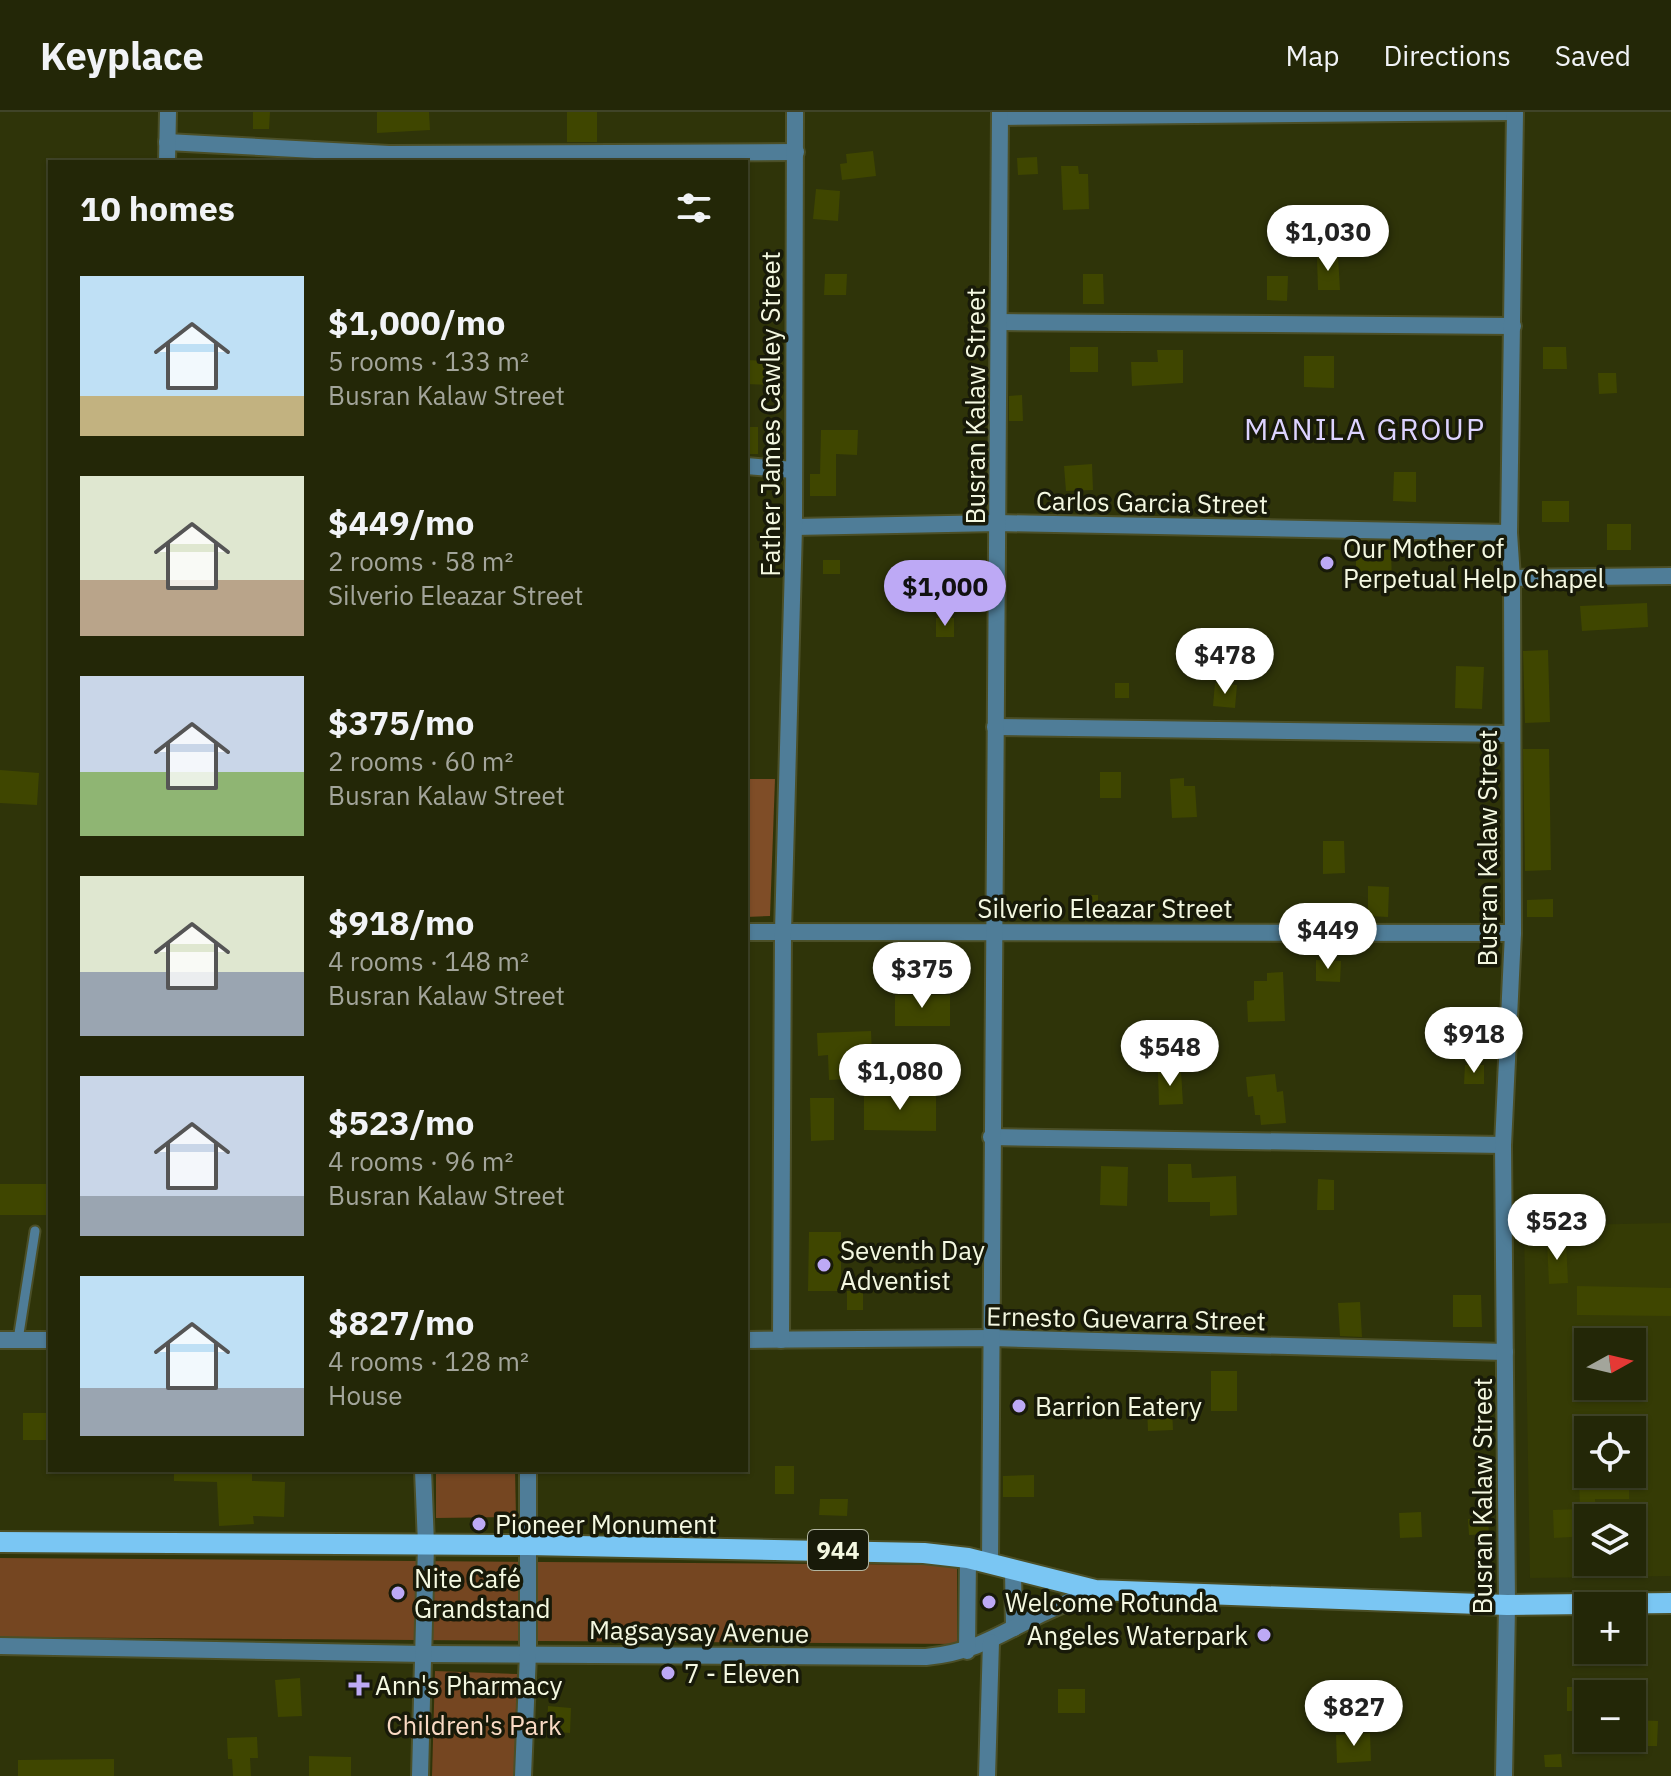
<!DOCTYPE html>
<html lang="en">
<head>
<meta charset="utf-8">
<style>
	:root { --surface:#232707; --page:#2b2f11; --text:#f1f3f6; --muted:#a3a59b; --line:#404428; --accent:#bda9f5 }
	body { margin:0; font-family:"IBM Plex Sans",sans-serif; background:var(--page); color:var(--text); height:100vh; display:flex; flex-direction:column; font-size:30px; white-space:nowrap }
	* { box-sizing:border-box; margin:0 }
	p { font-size:26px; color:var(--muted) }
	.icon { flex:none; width:44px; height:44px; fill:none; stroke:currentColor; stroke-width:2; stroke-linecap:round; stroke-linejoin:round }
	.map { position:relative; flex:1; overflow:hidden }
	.details { position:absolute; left:48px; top:48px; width:700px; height:1312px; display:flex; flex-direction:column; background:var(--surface); border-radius:0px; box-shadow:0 2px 6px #0004,0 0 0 2px var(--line) }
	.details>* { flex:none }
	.needle { width:52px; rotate:82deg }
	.buttons { position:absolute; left:1574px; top:1216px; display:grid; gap:16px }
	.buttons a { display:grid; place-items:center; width:72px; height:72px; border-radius:0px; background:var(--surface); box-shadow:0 2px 6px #0004,0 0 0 2px var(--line); font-size:40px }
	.price { position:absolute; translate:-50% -68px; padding:0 18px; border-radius:28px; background:#fff; color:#222; font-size:26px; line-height:52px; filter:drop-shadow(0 2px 4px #0008) }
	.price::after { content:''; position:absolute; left:50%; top:48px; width:24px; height:18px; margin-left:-12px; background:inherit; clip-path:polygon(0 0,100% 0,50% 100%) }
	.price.current { background:var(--accent); color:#111 }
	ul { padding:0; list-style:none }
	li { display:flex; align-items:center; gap:24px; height:200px; padding:0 32px }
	li span { display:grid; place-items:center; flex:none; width:224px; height:160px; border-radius:0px; color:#555 }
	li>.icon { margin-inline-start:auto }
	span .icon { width:96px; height:96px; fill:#fffc; stroke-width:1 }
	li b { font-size:34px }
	h2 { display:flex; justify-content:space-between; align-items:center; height:96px; padding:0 32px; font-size:34px }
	header { display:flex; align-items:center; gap:48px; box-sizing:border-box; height:112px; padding:0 40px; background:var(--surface); border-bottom:2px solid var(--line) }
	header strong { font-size:38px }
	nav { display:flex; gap:44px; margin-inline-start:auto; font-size:28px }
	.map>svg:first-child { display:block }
	.built { fill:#353b05; fill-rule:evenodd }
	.green { fill:#754621 }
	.forest { fill:#7f4d27 }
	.building { fill:#3f4600 }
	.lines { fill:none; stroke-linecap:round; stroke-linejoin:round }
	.service-casing { stroke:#4b4f27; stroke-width:13 }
	.minor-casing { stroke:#4b4f27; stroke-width:20 }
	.tertiary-casing { stroke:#4b4f27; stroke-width:20 }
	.primary-casing { stroke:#4b4f27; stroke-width:24 }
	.service { stroke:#4f7d98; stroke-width:9 }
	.minor { stroke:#4f7d98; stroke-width:16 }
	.tertiary { stroke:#4f7d98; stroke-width:16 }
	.primary { stroke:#7ac6f3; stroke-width:20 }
	.poi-dot { fill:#bda9f5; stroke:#181a09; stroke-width:3 }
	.labels { text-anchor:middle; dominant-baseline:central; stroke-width:7; stroke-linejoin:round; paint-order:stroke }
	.shield { fill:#181a09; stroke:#b2b5a0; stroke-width:2 }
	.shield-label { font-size:24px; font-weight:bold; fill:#f4f8e1 }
	.street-label { font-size:26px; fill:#f4f8e1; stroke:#181a09 }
	.poi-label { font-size:26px; fill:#f4f8e1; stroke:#181a09; text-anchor:start }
	.park-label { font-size:26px; fill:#fadac4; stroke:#181a09 }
	.quarter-label { font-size:30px; letter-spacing:2px; fill:#ddd3ff; stroke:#181a09 }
</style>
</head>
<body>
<header>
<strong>Keyplace</strong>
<nav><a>Map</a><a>Directions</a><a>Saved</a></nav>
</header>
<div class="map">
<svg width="1671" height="1664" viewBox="0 0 1671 1664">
	<rect width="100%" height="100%" fill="#2f3409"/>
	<path class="built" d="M 1671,1111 L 1671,1464 L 1530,1466 L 1524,1114 ZM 1588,1230 L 1632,1230 L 1632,1274 L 1588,1274 ZM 1588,1318 L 1632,1318 L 1632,1362 L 1588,1362 ZM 1588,1406 L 1632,1406 L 1632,1450 L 1588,1450 Z"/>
	<g class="green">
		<path d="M 436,1358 L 515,1358 L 516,1405 L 436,1406 Z"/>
		<path d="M 0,1446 L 957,1453 L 957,1532 L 0,1525 Z"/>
		<path d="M 435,1559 L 517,1562 L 514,1664 L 432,1664 Z"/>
	</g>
	<path class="forest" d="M 746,667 L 775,667 L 770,804 L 746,805 Z"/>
	<g class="building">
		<path d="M 253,0 L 270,0 L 269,17 L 253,17 Z"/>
		<path d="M 377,0 L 429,0 L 430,18 L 377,21 Z"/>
		<rect x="567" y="0" width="30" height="30"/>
		<path d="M 873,39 L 876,64 L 842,68 L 840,52 L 847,51 L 846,42 Z"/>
		<path d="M 1037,45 L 1038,62 L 1018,63 L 1017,46 Z"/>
		<path d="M 1061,54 L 1078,54 L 1079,62 L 1088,62 L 1089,97 L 1063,98 Z"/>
		<path d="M 816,77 L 840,79 L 838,109 L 813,107 Z"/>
		<path d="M 1338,144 L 1340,178 L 1318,178 L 1317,145 Z"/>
		<path d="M 825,162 L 847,162 L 846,183 L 824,183 Z"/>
		<path d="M 1083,162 L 1103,162 L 1104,192 L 1083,192 Z"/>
		<path d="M 1267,164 L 1288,164 L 1287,189 L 1267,188 Z"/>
		<rect x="1070" y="235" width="28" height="25"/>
		<path d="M 1543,235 L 1566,235 L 1567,257 L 1543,257 Z"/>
		<path d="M 1157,238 L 1183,238 L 1183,271 L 1132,274 L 1131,250 L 1158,250 Z"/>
		<path d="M 1304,244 L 1334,244 L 1334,276 L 1304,275 Z"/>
		<path d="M 746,248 L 771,249 L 770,273 L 746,272 Z"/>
		<path d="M 1598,261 L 1616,261 L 1617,281 L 1599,282 Z"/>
		<path d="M 1022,283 L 1023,309 L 1009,309 L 1009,284 Z"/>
		<rect x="746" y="315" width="12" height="27"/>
		<path d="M 821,318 L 858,318 L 857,343 L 836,342 L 836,384 L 810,384 L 810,362 L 820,362 Z"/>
		<path d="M 1092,352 L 1093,378 L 1066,379 L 1064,354 Z"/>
		<path d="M 1394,360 L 1416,360 L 1416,390 L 1393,389 Z"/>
		<rect x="1542" y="389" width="27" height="21"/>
		<rect x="1607" y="412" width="24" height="26"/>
		<path d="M 1356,438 L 1391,438 L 1392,472 L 1356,473 Z"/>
		<rect x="823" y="448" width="17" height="14"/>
		<path d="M 1647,491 L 1648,515 L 1582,519 L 1580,494 Z"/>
		<rect x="936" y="506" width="18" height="19"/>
		<path d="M 1548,538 L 1550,610 L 1525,611 L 1523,539 Z"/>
		<path d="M 1456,554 L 1484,555 L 1482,597 L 1455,596 Z"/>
		<rect x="1115" y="571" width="14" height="15"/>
		<path d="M 1215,571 L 1237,573 L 1235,596 L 1213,594 Z"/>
		<path d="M 1523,637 L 1549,637 L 1551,758 L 1525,759 Z"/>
		<path d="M 0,658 L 39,661 L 37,693 L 0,691 Z"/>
		<rect x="1100" y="660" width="21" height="26"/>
		<path d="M 1184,666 L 1184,674 L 1195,674 L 1197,705 L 1172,706 L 1170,667 Z"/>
		<path d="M 1323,729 L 1344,729 L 1345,761 L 1323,762 Z"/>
		<path d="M 1368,774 L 1389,775 L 1388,805 L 1368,804 Z"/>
		<rect x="1078" y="783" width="20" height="26"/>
		<path d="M 1553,787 L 1553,805 L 1527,805 L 1527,788 Z"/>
		<path d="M 1316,848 L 1341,849 L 1340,870 L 1316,869 Z"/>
		<path d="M 1283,860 L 1285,909 L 1248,910 L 1247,889 L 1254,888 L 1254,869 L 1267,869 L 1267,861 Z"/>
		<rect x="895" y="883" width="55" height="31"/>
		<path d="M 871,919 L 872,942 L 850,943 L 850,967 L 829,968 L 828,943 L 818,944 L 817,921 Z"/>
		<path d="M 1465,953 L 1484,953 L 1484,972 L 1464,972 Z"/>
		<path d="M 1181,959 L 1183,992 L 1159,993 L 1158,960 Z"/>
		<path d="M 1275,962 L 1277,980 L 1283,979 L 1286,1011 L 1261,1013 L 1260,1003 L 1255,1003 L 1253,984 L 1248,985 L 1246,965 Z"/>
		<path d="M 864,980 L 936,981 L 936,1019 L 864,1018 Z"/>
		<path d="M 810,986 L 834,986 L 834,1028 L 811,1029 Z"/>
		<path d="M 1168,1052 L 1191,1052 L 1192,1066 L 1236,1064 L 1237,1103 L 1210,1104 L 1210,1090 L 1168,1090 Z"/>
		<path d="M 1101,1054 L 1128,1055 L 1127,1094 L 1100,1093 Z"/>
		<path d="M 1318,1067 L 1334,1068 L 1334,1098 L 1317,1098 Z"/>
		<rect x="0" y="1072" width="50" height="31"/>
		<path d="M 809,1120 L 841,1120 L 841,1179 L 808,1179 Z"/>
		<path d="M 1547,1129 L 1566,1129 L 1568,1171 L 1549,1172 Z"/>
		<path d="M 1577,1174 L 1671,1176 L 1671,1204 L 1577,1203 Z"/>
		<rect x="847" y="1179" width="16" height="19"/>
		<path d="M 1453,1183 L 1481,1183 L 1482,1215 L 1453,1215 Z"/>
		<path d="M 1360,1190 L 1362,1225 L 1340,1224 L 1338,1191 Z"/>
		<rect x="1211" y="1259" width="26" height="40"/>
		<path d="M 1172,1296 L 1173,1318 L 1148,1319 L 1147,1297 Z"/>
		<rect x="23" y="1301" width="27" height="27"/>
		<rect x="775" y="1354" width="19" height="28"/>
		<path d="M 174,1358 L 252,1358 L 252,1369 L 285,1370 L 284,1405 L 253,1404 L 254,1412 L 219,1414 L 217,1370 L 174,1369 Z"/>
		<path d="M 1034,1363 L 1034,1385 L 1003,1385 L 1003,1364 Z"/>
		<path d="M 1603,1363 L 1629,1365 L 1629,1387 L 1595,1387 L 1596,1406 L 1588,1406 L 1588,1424 L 1554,1426 L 1553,1398 L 1580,1397 L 1579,1364 Z"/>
		<path d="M 820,1387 L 848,1387 L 847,1404 L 819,1403 Z"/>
		<path d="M 1421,1400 L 1422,1425 L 1400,1426 L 1399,1401 Z"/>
		<path d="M 1468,1407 L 1488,1407 L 1489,1422 L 1469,1423 Z"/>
		<path d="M 300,1566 L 302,1604 L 278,1605 L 275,1568 Z"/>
		<rect x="1567" y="1575" width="21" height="24"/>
		<rect x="1058" y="1577" width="27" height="24"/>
		<path d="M 548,1594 L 571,1596 L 570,1621 L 547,1619 Z"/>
		<path d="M 1634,1608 L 1658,1609 L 1657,1634 L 1634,1634 Z"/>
		<path d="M 1370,1621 L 1371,1649 L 1337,1651 L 1336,1623 Z"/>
		<path d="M 257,1625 L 258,1646 L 250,1646 L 251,1664 L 233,1664 L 232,1647 L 228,1647 L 227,1626 Z"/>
		<path d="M 1561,1642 L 1562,1655 L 1545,1655 L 1544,1643 Z"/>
		<path d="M 309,1644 L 351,1645 L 351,1664 L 309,1664 Z"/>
		<path d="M 114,1647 L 114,1664 L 18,1664 L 18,1648 Z"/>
	</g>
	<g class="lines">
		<defs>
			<path id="service" d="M 18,1228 L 35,1119"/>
			<g id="minor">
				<path d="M 1000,5 L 1513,0"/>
				<path d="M 167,30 L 389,42 L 796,40"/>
				<path d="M 167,50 L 168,0"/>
				<path d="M 999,210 L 1513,214"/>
				<path d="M 746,354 L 793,358"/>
				<path d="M 794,415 L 998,411 L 1509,421"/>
				<path d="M 1512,466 L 1671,464"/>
				<path d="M 995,615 L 1511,622"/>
				<path d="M 746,820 L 1513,821"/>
				<path d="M 991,1025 L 1503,1033"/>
				<path d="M 0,1228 L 50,1228"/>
				<path d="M 746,1228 L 992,1226 L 1505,1240"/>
				<path d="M 781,1228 L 783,820 L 794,415 L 795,0"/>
				<path d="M 1013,1458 L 1014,1516"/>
				<path d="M 0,1534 L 424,1542 L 926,1545 C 974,1540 995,1525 1037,1504 C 1056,1495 1076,1487 1095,1478"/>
				<path d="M 967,1539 L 968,1446"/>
				<path d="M 420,1664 L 426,1432 L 423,1358"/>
				<path d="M 523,1664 L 528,1541 L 528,1358"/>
				<path d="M 987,1664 L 991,1530"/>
				<path d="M 1504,1664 L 1507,1493 L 1503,1033 L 1513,821 L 1512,466 L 1509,421 L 1515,0"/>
			</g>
			<path id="tertiary" d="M 990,1452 L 1000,0"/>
			<path id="primary" d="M 0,1430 L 528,1433 L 924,1441 L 968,1446 L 1095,1478 L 1507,1493 L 1671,1491"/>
		</defs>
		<use href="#service" class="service-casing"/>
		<use href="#minor" class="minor-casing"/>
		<use href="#tertiary" class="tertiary-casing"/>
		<use href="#primary" class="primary-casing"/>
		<use href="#service" class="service"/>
		<use href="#minor" class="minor"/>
		<use href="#tertiary" class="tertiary"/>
		<use href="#primary" class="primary"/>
	</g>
	<g class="poi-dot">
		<circle cx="1327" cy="451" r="8"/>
		<circle cx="824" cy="1153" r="8"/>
		<circle cx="1019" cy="1294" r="8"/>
		<circle cx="479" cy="1412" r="8"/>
		<circle cx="398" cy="1481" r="8"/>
		<circle cx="989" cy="1490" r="8"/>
		<circle cx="1264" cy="1523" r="8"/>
		<circle cx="668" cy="1561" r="8"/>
		<path d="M355 1561h8v8h8v8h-8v8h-8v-8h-8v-8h8z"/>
	</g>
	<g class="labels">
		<rect class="shield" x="808" y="1418" width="60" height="40" rx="6"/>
		<g class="shield-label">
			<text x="838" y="1438">944</text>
		</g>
		<g class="street-label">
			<text transform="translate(975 294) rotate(-90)">Busran Kalaw Street</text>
			<text transform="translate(770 302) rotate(-90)">Father James Cawley Street</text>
			<text transform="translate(1152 390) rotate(1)">Carlos Garcia Street</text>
			<text transform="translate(1487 736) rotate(-90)">Busran Kalaw Street</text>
			<text x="1105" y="796">Silverio Eleazar Street</text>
			<text transform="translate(1126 1206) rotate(1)">Ernesto Guevarra Street</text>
			<text transform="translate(1482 1384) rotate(-90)">Busran Kalaw Street</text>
			<text transform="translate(699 1519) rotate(1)">Magsaysay Avenue</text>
		</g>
		<g class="poi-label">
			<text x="1343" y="436">Our Mother of<tspan x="1343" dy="30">Perpetual Help Chapel</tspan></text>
			<text x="840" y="1138">Seventh Day<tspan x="840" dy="30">Adventist</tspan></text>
			<text x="1035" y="1294">Barrion Eatery</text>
			<text x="495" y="1412">Pioneer Monument</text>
			<text x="414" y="1466">Nite Café<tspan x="414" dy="30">Grandstand</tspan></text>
			<text x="1005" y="1490">Welcome Rotunda</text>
			<text x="1248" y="1523" text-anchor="end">Angeles Waterpark</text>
			<text x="684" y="1561">7 - Eleven</text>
			<text x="375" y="1573">Ann's Pharmacy</text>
		</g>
		<g class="park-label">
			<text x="474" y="1613">Children's Park</text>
		</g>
		<g class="quarter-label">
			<text x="1365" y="316">MANILA GROUP</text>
		</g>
	</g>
</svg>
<div class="buttons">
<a><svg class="needle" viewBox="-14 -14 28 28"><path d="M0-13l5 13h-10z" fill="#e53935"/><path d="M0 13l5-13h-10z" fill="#a3a59b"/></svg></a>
<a><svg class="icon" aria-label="locate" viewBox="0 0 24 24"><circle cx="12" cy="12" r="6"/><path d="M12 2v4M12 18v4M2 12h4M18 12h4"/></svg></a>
<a><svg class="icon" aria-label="layers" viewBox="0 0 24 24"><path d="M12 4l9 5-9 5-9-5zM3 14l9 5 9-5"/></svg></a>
<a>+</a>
<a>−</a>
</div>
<b class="price" style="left:1328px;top:161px">$1,030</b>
<b class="price current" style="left:945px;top:516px">$1,000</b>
<b class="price" style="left:1225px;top:584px">$478</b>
<b class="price" style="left:1328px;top:859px">$449</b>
<b class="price" style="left:922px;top:898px">$375</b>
<b class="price" style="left:1474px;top:963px">$918</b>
<b class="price" style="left:1170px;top:976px">$548</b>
<b class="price" style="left:900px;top:1000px">$1,080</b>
<b class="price" style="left:1557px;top:1150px">$523</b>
<b class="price" style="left:1354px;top:1636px">$827</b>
<section class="details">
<h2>10 homes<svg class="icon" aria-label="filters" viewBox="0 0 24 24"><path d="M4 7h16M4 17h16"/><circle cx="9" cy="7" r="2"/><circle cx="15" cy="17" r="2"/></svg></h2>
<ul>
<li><span style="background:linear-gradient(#bfe0f5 75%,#c2b280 0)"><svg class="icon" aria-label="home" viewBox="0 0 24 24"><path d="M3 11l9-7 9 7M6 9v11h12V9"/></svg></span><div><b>$1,000/mo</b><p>5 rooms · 133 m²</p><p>Busran Kalaw Street</p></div></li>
<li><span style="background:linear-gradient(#dfe7d0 65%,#b9a48a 0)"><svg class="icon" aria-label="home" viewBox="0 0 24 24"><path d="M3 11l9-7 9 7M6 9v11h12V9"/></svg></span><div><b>$449/mo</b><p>2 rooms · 58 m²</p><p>Silverio Eleazar Street</p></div></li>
<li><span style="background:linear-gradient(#c9d6e8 60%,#8fb573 0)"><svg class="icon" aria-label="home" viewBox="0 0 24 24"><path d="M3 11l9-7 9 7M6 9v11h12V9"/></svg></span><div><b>$375/mo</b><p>2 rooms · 60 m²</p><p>Busran Kalaw Street</p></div></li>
<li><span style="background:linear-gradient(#dfe7d0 60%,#9aa5b1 0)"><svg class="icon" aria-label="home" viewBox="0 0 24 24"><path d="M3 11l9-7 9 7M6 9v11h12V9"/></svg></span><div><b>$918/mo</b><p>4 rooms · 148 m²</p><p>Busran Kalaw Street</p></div></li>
<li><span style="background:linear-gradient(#c9d6e8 75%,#9aa5b1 0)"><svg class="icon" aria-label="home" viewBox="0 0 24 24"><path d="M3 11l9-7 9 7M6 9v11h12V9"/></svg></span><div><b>$523/mo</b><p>4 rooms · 96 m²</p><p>Busran Kalaw Street</p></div></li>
<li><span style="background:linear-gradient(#bfe0f5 70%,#9aa5b1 0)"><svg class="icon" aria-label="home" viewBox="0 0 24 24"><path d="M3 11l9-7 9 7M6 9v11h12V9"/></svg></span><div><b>$827/mo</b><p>4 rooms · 128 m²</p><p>House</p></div></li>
</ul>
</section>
</div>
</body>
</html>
